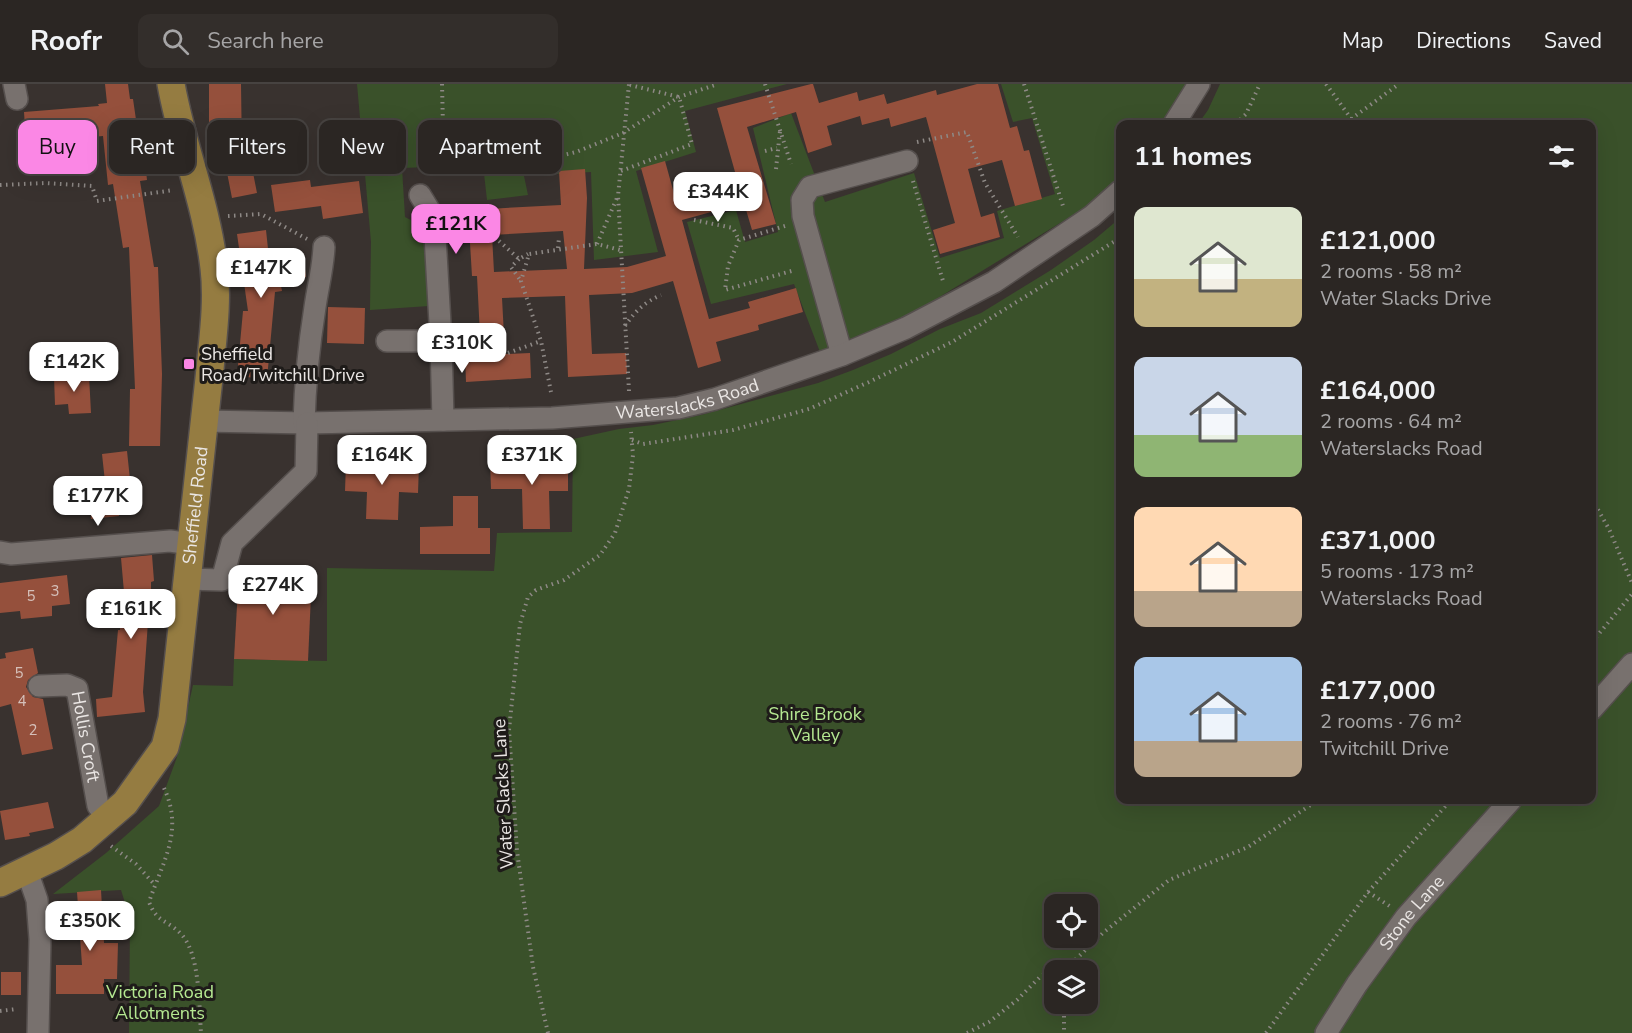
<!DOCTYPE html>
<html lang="en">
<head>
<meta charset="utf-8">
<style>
	:root { --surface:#2b2623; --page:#332e2b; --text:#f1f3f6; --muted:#a6a5a6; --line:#474341; --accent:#fb87e5 }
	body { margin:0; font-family:"Nunito Sans",sans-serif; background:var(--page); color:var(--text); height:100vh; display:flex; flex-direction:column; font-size:22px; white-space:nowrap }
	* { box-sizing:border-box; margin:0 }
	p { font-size:20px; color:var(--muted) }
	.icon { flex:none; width:33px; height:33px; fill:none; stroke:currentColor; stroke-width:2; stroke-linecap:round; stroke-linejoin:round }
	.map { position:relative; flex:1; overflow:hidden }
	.side { position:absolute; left:1116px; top:36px; width:480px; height:684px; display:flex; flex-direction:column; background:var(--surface); border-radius:12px; box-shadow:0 6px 24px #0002,0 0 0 2px var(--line) }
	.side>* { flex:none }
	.hud { position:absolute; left:18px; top:36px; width:570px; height:54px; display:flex; gap:12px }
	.controls { position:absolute; left:1044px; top:810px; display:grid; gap:12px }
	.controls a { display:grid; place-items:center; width:54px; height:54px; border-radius:12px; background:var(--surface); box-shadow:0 6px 24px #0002,0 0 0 2px var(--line); font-size:30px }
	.price { position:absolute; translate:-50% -51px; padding:0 14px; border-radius:12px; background:#fff; color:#222; font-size:20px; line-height:39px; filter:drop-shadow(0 2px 3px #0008) }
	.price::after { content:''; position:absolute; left:50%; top:36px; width:18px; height:14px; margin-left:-9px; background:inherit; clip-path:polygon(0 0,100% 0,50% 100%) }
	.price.on { background:var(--accent); color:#111 }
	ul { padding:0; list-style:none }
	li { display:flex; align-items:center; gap:18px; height:150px; padding:0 18px }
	li span { display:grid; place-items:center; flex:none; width:168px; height:120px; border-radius:12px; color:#555 }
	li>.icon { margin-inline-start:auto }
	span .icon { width:72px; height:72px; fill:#fffc; stroke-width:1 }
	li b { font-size:26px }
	h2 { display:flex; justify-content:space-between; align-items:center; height:72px; padding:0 18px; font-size:26px }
	.pill { padding:0 21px; border-radius:12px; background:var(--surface); box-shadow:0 6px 24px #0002,0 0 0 2px var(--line); font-size:21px; line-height:54px }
	.pill.on { background:var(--accent); color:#111 }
	header { display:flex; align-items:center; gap:36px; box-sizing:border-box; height:84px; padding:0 30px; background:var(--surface); border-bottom:2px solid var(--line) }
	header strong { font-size:28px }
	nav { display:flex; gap:33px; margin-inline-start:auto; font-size:21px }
	.search { width:420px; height:54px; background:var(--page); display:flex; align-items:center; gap:15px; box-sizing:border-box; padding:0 21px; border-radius:12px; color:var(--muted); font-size:22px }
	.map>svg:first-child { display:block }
	.green { fill:#3a512a; fill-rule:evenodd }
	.building { fill:#95503c; fill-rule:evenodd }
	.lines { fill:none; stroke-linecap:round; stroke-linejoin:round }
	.minor-casing { stroke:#554f4d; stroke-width:24 }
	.major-casing { stroke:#554f4d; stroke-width:30 }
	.path { stroke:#8e8986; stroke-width:4; stroke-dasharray:1.5 4.5; stroke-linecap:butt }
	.minor { stroke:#78716e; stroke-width:21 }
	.major { stroke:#957c41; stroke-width:27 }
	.poi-dot { fill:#fb87e5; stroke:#1e1b19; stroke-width:2 }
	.labels { text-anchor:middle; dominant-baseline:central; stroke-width:6; stroke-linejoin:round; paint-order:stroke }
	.number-label { font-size:15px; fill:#d5c0ba }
	.poi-label { font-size:18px; fill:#eae6e4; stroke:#1e1b19; text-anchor:start }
	.street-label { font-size:18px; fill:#eae6e4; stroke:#1e1b19 }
	.park-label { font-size:18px; fill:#b5e891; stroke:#1e1b19 }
</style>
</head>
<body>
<header>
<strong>Roofr</strong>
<div class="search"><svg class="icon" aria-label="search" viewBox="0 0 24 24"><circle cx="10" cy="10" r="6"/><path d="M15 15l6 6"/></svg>Search here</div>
<nav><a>Map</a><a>Directions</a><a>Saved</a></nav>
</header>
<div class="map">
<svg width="1632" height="949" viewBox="0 0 1632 949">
	<rect width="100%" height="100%" fill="#39322f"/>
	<g class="green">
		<path d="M 357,0 L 787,0 L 685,27 L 696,68 L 636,87 L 658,168 L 594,176 L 591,88 L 524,92 L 528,111 L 487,116 L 483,81 L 402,84 L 405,133 L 424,143 L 429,222 L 370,226 L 371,158 Z"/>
		<path d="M 1001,0 L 1192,0 L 1165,40 L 1120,40 L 1120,91 L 1096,117 L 902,236 L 820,268 L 794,200 L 711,220 L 687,138 L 736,126 L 745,158 L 778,148 L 753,44 L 791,29 L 825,118 L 914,89 L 940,174 L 1004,154 L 997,127 L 1055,110 L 1032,34 L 1013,38 Z"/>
		<path d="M 1220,0 L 1632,0 L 1632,949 L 129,949 L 130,835 L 121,806 L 53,810 L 106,769 L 159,722 L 177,673 L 193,601 L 233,602 L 234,575 L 327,577 L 327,484 L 494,487 L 497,449 L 572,448 L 573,355 L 619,345 L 653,341 L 701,331 L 818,299 L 853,286 L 891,270 L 940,245 L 981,229 L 1051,186 L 1094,156 L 1120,134 L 1120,716 L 1592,716 L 1592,40 L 1198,40 L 1208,26 ZM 1054,820 L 1088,820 L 1088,854 L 1054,854 ZM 1054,886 L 1088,886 L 1088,920 L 1054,920 Z"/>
	</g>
	<g class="building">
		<path d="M 105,0 L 128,0 L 130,15 L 133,15 L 141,70 L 144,69 L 147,96 L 140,97 L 154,183 L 158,183 L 162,290 L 160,362 L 129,362 L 130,305 L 135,305 L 129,163 L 123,164 L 113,100 L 108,101 L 103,52 L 26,59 L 24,28 L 99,22 L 98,20 L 107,19 Z"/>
		<path d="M 209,0 L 241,0 L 242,70 L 249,68 L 257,109 L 232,114 L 220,53 L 209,53 Z"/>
		<path d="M 811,0 L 813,0 L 819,19 L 857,8 L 859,17 L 884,10 L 887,20 L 936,6 L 937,11 L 977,0 L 998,0 L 1010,44 L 1017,42 L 1024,67 L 1029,66 L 1042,115 L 1015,122 L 1002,76 L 968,85 L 981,133 L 994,129 L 1000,153 L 940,170 L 933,146 L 955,139 L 926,33 L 891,43 L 889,34 L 862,41 L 860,32 L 827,42 L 832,61 L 808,69 L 796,28 L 747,43 L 776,140 L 752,146 L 744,119 L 682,136 L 709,235 L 750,224 L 748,218 L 796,204 L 803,228 L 758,241 L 759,246 L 716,258 L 721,277 L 698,284 L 673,197 L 632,209 L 589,211 L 592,270 L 626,269 L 627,290 L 568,293 L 565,212 L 502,214 L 505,270 L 530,269 L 531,294 L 466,298 L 465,272 L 481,271 L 477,192 L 472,192 L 468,126 L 561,121 L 559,87 L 585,85 L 587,114 L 584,185 L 627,183 L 666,172 L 641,84 L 665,77 L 675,113 L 737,95 L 717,24 ZM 563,147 L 567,185 L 494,188 L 492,151 Z"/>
		<path d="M 310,96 L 311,103 L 359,97 L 363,129 L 323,135 L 321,122 L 275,128 L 271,101 Z"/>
		<path d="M 266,146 L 269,174 L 303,169 L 306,193 L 280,197 L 282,207 L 275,208 L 267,295 L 237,292 L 243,227 L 248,227 L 237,150 Z"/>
		<path d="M 328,223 L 365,224 L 364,260 L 327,259 Z"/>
		<path d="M 89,291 L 91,329 L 69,330 L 68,320 L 55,321 L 54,293 Z"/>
		<path d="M 127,367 L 131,405 L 116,407 L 119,432 L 91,435 L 90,417 L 100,416 L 99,408 L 106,407 L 102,370 Z"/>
		<path d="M 490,377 L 568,377 L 568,407 L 549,407 L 550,445 L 523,445 L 522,405 L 491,405 Z"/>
		<path d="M 346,379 L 419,381 L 418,409 L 399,408 L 398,436 L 366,435 L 367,408 L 345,407 Z"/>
		<path d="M 453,412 L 478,412 L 478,444 L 490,444 L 490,470 L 420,470 L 420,443 L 453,442 Z"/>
		<path d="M 152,471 L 154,497 L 151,498 L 151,538 L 148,538 L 143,608 L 145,628 L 97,633 L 96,615 L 112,613 L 118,546 L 120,546 L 121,508 L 124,508 L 121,474 Z"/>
		<path d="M 239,486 L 312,489 L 308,577 L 234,575 Z"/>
		<path d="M 67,491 L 70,520 L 52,522 L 52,532 L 21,535 L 20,527 L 0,529 L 0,499 Z"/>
		<path d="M 33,564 L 38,589 L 28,596 L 26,603 L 33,613 L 43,615 L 53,665 L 22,671 L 11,620 L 0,623 L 0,575 L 6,574 L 5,569 Z"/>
		<path d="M 48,718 L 54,744 L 29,749 L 30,752 L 5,756 L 0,727 Z"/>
		<path d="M 101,806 L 104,859 L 118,859 L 117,895 L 104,895 L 104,910 L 56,910 L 56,881 L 82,881 L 77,808 Z"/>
		<rect x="1" y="888" width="20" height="23"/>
	</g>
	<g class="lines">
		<defs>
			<g id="minor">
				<path d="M 14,0 L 17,15"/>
				<path d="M 1174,40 L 1199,0"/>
				<path d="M 420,111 L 434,134 L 441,257 L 443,336"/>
				<path d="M 387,257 L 441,257"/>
				<path d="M 842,271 L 803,132 L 802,116 L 810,103 L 907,77"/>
				<path id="s1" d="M 203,337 L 307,339 L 552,334 L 678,324 L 715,315 L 842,271 L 906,244 L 994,198 L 1092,132 L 1120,107"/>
				<path d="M 304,339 C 305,300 309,261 315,223 C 318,202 323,184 324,163"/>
				<path d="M 0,468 L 11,470 L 170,457 L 191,460"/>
				<path d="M 186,495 L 222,496 L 232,459 L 306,387 L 307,339"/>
				<path id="s2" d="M 39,602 L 67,601 L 77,605 L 98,722 L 110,734"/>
				<path d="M 1592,625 L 1632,580"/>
				<path d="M 27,787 L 37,816 L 40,855 L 38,949"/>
				<path id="s3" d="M 1326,949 L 1357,900 L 1406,833 L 1511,716"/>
			</g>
			<g id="major">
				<path id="s4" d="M 0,799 L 56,772 L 82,756 L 125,719 L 165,663 L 172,635 L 210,285 C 213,252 218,217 214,184 C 207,121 182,62 171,0"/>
			</g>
		</defs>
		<use href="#minor" class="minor-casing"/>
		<use href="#major" class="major-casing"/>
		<g class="path">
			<path d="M 442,0 L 444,86 L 539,77 L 576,68 L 623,49 L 679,13 L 718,0"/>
			<path d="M 765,0 L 791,80"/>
			<path d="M 1024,0 L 1063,122"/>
			<path d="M 1326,0 L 1355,40"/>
			<path d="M 1351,35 L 1399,0"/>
			<path d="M 1236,40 L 1246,30 L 1260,0"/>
			<path d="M 917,58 L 967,48 L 985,99 L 1018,153"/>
			<path d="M 765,67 L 777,64"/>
			<path d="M 776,85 L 780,47"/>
			<path d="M 621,87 L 692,60 L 679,13 L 630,1"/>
			<path d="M 913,97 L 943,197"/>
			<path d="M 0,101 L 45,99 L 92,102 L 97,117 L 174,106"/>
			<path d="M 228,132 L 261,130 L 307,155"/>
			<path d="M 694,136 L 733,144 L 739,156"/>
			<path d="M 785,142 L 739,156 L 728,182 L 725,206 L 795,186"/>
			<path d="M 499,157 L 519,175 L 528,170"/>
			<path d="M 597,160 L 617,114"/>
			<path d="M 558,164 L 559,154"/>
			<path d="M 519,175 L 511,183 L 521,197"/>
			<path d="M 625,242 C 635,227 645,218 661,211"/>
			<path d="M 508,269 L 541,257"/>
			<path d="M 629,307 L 618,112 L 629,0"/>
			<path d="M 551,308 L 541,257 L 521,197 L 529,170 L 597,160 L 620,166"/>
			<path d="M 632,356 L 643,360 L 733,346 L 809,325 L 869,298 L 952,258 L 1120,154"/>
			<path d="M 1592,415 L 1609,445 L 1632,499"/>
			<path d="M 1592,558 L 1632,510"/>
			<path d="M 164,704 C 184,747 163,777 149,818 C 157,839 168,836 181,850 C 200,869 199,922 201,949"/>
			<path d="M 111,762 L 136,780 L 155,801"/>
			<path d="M 1368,808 L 1391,823"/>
			<path d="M 1070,886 L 1072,879 L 1104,848 L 1169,796 L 1248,763 L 1318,716"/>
			<path d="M 1064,920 L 1064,949"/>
			<path d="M 0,927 L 17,925"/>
			<path d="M 548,949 L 533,883 L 517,767 L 509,646 L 520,540 L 528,513 L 536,506 L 564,496 L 600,471 L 615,449 L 629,405 L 633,371 L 631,348"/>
			<path d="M 967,949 L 989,938 L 1017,916 L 1042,891 L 1072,879"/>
			<path d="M 1266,949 L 1368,808 L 1451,716"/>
		</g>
		<use href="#minor" class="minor"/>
		<use href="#major" class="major"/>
	</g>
	<rect class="poi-dot" x="183" y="274" width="12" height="12" rx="3"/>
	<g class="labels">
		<g class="number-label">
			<text x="55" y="507">3</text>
			<text x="31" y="512">5</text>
			<text x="19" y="589">5</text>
			<text x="22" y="617">4</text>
			<text x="33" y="646">2</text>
		</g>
		<g class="poi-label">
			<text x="201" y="270">Sheffield<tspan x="201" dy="21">Road/Twitchill Drive</tspan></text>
		</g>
		<g class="street-label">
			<text stroke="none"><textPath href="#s1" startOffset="486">Waterslacks Road</textPath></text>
			<text stroke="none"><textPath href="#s4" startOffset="462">Sheffield Road</textPath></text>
			<text stroke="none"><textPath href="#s2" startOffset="87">Hollis Croft</textPath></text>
			<text transform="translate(503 710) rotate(-93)">Water Slacks Lane</text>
			<text stroke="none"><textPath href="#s3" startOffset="148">Stone Lane</textPath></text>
		</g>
		<g class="park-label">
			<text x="815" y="630">Shire Brook<tspan x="815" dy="21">Valley</tspan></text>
			<text x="160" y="908">Victoria Road<tspan x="160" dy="21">Allotments</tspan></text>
		</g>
	</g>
</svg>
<div class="controls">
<a><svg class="icon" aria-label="locate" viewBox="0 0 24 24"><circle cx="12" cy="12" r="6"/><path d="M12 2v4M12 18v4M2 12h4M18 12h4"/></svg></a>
<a><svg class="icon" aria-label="layers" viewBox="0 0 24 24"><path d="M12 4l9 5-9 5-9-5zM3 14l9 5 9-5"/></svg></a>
</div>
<b class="price" style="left:718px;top:139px">£344K</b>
<b class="price on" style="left:456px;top:171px">£121K</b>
<b class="price" style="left:261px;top:215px">£147K</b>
<b class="price" style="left:462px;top:290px">£310K</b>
<b class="price" style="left:74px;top:309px">£142K</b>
<b class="price" style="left:382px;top:402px">£164K</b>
<b class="price" style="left:532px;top:402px">£371K</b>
<b class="price" style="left:98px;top:443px">£177K</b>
<b class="price" style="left:273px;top:532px">£274K</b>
<b class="price" style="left:131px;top:556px">£161K</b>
<b class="price" style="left:90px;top:868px">£350K</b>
<div class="hud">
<a class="pill on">Buy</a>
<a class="pill">Rent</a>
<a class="pill">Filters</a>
<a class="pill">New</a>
<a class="pill">Apartment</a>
</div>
<section class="side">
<h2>11 homes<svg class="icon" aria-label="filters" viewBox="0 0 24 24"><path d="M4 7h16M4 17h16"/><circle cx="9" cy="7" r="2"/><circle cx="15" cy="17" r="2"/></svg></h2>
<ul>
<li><span style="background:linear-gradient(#dfe7d0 60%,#c2b280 0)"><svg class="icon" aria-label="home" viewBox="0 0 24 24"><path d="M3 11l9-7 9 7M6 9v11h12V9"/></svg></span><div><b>£121,000</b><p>2 rooms · 58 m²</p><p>Water Slacks Drive</p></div></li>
<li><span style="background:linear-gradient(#c9d6e8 65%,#8fb573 0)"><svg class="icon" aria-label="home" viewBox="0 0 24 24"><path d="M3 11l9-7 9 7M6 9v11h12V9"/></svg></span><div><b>£164,000</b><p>2 rooms · 64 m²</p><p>Waterslacks Road</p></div></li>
<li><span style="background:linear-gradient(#ffd9b3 70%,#b9a48a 0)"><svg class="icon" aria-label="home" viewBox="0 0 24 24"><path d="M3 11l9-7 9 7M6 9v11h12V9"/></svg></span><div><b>£371,000</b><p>5 rooms · 173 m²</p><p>Waterslacks Road</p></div></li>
<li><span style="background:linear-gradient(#a9c7e8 70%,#b9a48a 0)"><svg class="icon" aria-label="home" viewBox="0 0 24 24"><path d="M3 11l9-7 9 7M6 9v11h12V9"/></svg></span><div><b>£177,000</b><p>2 rooms · 76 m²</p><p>Twitchill Drive</p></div></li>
</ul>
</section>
</div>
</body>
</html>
